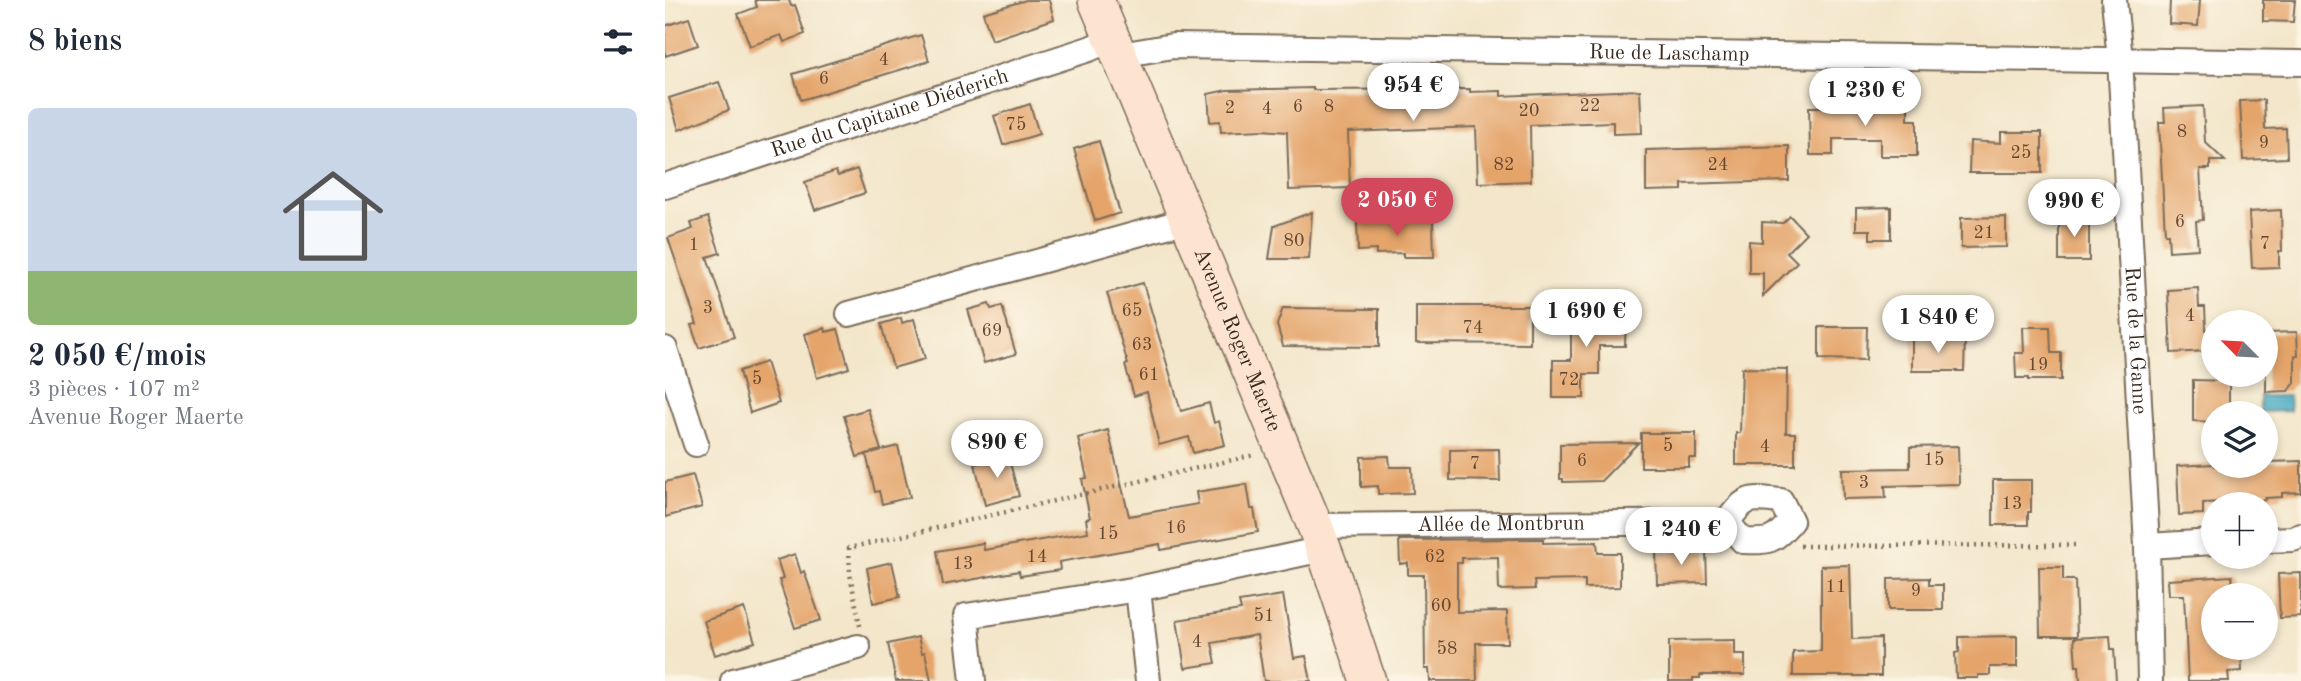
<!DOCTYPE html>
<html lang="fr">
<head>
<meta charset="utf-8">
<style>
	:root { --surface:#fff; --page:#f2f2f3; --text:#1f2937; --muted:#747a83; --accent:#d1495b }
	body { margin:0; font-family:"Old Standard TT",serif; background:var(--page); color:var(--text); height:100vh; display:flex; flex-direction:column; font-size:26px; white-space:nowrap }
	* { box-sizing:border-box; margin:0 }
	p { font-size:23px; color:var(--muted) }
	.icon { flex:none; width:38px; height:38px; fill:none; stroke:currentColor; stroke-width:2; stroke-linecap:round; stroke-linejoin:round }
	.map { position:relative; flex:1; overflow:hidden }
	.drawer { display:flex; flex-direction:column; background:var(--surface); width:665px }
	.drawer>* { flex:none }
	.needle { width:46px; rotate:294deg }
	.controls { position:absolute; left:1536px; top:310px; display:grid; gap:14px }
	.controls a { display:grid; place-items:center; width:77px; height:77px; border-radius:50%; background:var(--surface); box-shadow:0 4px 10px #0003; font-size:35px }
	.price { position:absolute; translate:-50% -60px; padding:0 16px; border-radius:24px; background:#fff; color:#222; font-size:23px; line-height:46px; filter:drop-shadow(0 2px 4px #0008) }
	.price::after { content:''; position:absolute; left:50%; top:42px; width:21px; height:16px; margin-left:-10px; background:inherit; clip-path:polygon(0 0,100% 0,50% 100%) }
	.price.on { background:var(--accent); color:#fff }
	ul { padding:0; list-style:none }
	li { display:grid; align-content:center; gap:14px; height:371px; padding:0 28px }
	li span { display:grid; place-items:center; height:217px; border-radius:10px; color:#555 }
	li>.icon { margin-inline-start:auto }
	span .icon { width:126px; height:126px; fill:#fffc; stroke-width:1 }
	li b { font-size:30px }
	h2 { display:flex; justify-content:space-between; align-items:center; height:84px; padding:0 28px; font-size:30px }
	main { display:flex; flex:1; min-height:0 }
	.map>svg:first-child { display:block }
	.water { fill:#45aac5; stroke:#406a72; stroke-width:2 }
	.building { fill:#e4a46b }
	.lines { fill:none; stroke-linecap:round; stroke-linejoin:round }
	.street-casing { stroke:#7b6c5a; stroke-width:28 }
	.secondary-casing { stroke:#7b6c5a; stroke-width:38 }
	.path { stroke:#7b6c5a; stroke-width:4.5; stroke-dasharray:2 5; stroke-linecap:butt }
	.street { stroke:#fff; stroke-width:24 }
	.secondary { stroke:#fde4d0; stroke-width:35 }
	.labels { text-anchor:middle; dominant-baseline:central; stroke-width:7; stroke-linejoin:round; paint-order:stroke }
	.number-label { font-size:18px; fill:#654831 }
	.street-label { font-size:21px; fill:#3b2a1e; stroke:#fcf5e5 }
</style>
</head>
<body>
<main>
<section class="drawer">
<h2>8 biens<svg class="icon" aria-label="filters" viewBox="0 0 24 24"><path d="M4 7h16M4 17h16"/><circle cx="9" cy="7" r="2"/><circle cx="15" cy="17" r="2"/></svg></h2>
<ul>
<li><span style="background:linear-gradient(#c9d6e8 75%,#8fb573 0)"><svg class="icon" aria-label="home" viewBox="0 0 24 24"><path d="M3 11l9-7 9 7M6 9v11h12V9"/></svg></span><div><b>2 050 €/mois</b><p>3 pièces · 107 m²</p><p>Avenue Roger Maerte</p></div></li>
</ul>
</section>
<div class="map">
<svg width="1636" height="681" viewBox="0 0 1636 681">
	<rect width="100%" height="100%" fill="#fcf5e5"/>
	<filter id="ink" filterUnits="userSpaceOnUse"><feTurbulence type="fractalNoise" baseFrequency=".0143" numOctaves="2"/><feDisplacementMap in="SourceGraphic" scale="14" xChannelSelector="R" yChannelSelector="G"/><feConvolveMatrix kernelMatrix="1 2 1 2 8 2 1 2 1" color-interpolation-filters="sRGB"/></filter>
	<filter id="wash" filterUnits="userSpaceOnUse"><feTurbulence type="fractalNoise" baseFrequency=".00686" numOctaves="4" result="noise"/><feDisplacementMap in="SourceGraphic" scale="28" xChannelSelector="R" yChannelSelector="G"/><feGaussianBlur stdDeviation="1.57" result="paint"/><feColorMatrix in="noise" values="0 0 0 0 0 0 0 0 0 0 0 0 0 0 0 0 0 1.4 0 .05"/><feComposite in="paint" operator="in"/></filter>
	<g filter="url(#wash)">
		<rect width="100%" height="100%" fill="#f3e6ca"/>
		<path class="water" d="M 1595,396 L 1624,396 L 1625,411 L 1595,412 Z"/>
		<g id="blocks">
			<g class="building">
				<path d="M 90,0 L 124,0 L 126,6 L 130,5 L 140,34 L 119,42 L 116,35 L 85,46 L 73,14 L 92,7 Z"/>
				<path d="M 361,0 L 384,0 L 389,19 L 327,40 L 318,13 Z"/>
				<path d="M 1505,0 L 1535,0 L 1533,26 L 1504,24 Z"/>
				<path d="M 1598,0 L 1630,0 L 1628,22 L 1598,21 Z"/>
				<path d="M 24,18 L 33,45 L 0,56 L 0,26 Z"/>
				<path d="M 256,35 L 264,61 L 136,100 L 128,74 Z"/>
				<path d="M 54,82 L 64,110 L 14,130 L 4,98 Z"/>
				<path d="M 648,88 L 648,90 L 805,89 L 805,92 L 836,91 L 836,96 L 975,90 L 977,133 L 948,134 L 948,122 L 865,125 L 866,181 L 813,183 L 811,127 L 683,132 L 685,188 L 624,190 L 622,132 L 597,130 L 556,132 L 555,121 L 545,122 L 543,94 L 562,90 Z"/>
				<path d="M 1215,100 L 1243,100 L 1243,120 L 1252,120 L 1252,156 L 1215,156 L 1215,139 L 1168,139 L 1168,155 L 1145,155 L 1144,107 L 1215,107 Z"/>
				<path d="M 1599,100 L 1600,129 L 1621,128 L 1622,158 L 1578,160 L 1575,101 Z"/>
				<path d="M 365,104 L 374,134 L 338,145 L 329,116 Z"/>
				<path d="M 1538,106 L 1540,142 L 1560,161 L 1545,161 L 1545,169 L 1535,169 L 1538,220 L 1531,221 L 1533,249 L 1504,251 L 1503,234 L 1500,234 L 1494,122 L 1500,122 L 1499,108 Z"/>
				<path d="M 1336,132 L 1377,132 L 1377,173 L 1304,173 L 1305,141 L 1336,143 Z"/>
				<path d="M 434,141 L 455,213 L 430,221 L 409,149 Z"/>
				<path d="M 1124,146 L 1124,181 L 1017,184 L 1017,190 L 981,191 L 981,150 Z"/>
				<path d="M 192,169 L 200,193 L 150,210 L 140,182 L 171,171 L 173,176 Z"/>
				<path d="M 1226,207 L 1226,239 L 1205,239 L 1205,230 L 1191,230 L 1191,208 Z"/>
				<path d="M 1616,210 L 1617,251 L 1614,251 L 1614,267 L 1587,268 L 1584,212 Z"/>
				<path d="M 647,212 L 644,259 L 604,259 L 609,226 Z"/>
				<path d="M 1125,216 L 1141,233 L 1122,252 L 1132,262 L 1098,296 L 1098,273 L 1084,273 L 1084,241 L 1097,242 L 1097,222 L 1118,223 Z"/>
				<path d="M 1424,216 L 1424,261 L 1394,261 L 1394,217 Z"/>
				<path d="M 43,217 L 55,253 L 42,257 L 69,337 L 34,348 L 26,325 L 32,324 L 3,238 L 28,229 L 26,223 Z"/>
				<path d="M 1341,217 L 1341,247 L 1296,248 L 1296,218 Z"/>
				<path d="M 692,221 L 768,221 L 769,257 L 738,257 L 738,253 L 711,254 L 711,250 L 693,251 Z"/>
				<path d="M 478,283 L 516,411 L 544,403 L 549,423 L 554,421 L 560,445 L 528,453 L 524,437 L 494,445 L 482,392 L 469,396 L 460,365 L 463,364 L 442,293 Z"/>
				<path d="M 1533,288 L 1534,307 L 1540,307 L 1542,351 L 1506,353 L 1503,290 Z"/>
				<path d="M 324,304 L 326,309 L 337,306 L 351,354 L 319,363 L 303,310 Z"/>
				<path d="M 751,306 L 865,306 L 865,344 L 751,343 Z"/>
				<path d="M 618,308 L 714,309 L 714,347 L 618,346 L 612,325 Z"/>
				<path d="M 906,309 L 937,309 L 937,314 L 961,314 L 960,346 L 934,346 L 934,374 L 919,374 L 919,398 L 888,398 L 888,360 L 906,360 Z"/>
				<path d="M 236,318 L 237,323 L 249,319 L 260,359 L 228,368 L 216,324 Z"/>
				<path d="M 1154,327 L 1202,327 L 1201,360 L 1154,359 Z"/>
				<path d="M 1358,327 L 1385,327 L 1386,353 L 1396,353 L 1396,380 L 1363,380 L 1363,378 L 1351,378 L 1350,353 L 1359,353 Z"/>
				<path d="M 160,328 L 161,332 L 173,329 L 184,368 L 152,378 L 140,334 Z"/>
				<path d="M 1632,332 L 1633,356 L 1630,356 L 1630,383 L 1623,391 L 1601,392 L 1601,333 Z"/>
				<path d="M 1247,338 L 1300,339 L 1299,371 L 1247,371 Z"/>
				<path d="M 101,362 L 114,403 L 85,413 L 74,371 Z"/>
				<path d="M 1077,368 L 1122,369 L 1121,433 L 1130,433 L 1130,465 L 1071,465 L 1071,433 L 1075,433 Z"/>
				<path d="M 1528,380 L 1564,381 L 1564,413 L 1549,413 L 1549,422 L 1528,421 Z"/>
				<path d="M 203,409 L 216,450 L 192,457 L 179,416 Z"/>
				<path d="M 443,430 L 464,516 L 533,504 L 531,492 L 582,484 L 586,509 L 589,509 L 593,532 L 496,550 L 495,544 L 394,562 L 395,570 L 355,576 L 354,571 L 278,585 L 272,551 L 318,543 L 319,550 L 423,532 L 421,519 L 425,518 L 417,479 L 422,478 L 413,438 Z"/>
				<path d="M 976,433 L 1031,433 L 1031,458 L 1024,458 L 1024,467 L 976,467 Z"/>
				<path d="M 973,443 L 936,481 L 898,482 L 898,479 L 895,479 L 895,444 Z"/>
				<path d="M 233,446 L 245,497 L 217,504 L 214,491 L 210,492 L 201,454 Z"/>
				<path d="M 1293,446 L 1294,484 L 1220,486 L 1221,498 L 1178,499 L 1177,469 L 1245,468 L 1245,447 Z"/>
				<path d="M 834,449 L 835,481 L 785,480 L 785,450 Z"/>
				<path d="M 343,456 L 354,496 L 320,505 L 310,464 Z"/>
				<path d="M 724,456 L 725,467 L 747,467 L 748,493 L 713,494 L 713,486 L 696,487 L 696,457 Z"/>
				<path d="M 1636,461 L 1636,492 L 1617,493 L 1617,497 L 1600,498 L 1600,500 L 1538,503 L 1538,514 L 1514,515 L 1512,466 L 1549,464 L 1549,466 L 1601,466 L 1601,462 Z"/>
				<path d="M 28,475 L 37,507 L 0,517 L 0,482 Z"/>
				<path d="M 1328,480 L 1366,480 L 1366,512 L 1363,512 L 1363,525 L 1328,525 Z"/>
				<path d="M 878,539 L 878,543 L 932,542 L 933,553 L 955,553 L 955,587 L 920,588 L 920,580 L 869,581 L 870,589 L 834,590 L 833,557 L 797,558 L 797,563 L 792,563 L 792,612 L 842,611 L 843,643 L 811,643 L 812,681 L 765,681 L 764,669 L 760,669 L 759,575 L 743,575 L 743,563 L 735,564 L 734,540 Z"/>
				<path d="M 1041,550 L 1042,583 L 992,584 L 991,551 Z"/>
				<path d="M 130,554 L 136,573 L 139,571 L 156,620 L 130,628 L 114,580 L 118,579 L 112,560 Z"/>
				<path d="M 227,562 L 235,597 L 208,603 L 202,568 Z"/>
				<path d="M 1185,565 L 1187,639 L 1216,638 L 1216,676 L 1128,676 L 1128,652 L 1156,651 L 1156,566 Z"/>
				<path d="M 1374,567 L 1398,567 L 1398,580 L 1410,580 L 1412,636 L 1375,636 Z"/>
				<path d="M 1636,573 L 1636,617 L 1615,618 L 1613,574 Z"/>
				<path d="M 1567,576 L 1568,595 L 1549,595 L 1549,648 L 1576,648 L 1577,671 L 1563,672 L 1564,681 L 1523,681 L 1519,595 L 1504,595 L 1503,580 Z"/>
				<path d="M 1264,578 L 1264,585 L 1278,585 L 1278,610 L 1223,610 L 1223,579 Z"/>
				<path d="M 618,595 L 629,658 L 641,656 L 646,681 L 599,681 L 592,635 L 547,643 L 551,663 L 520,668 L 512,620 L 576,610 L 574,602 Z"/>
				<path d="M 79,608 L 90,642 L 50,655 L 39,621 Z"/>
				<path d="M 1352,636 L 1352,667 L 1325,667 L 1325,675 L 1313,675 L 1313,678 L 1291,678 L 1290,653 L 1294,652 L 1294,637 Z"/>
				<path d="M 1445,636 L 1446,649 L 1449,649 L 1451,681 L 1415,681 L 1414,666 L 1411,666 L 1409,638 Z"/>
				<path d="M 253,637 L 257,653 L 260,652 L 266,681 L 231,681 L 223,644 Z"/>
				<path d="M 1070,640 L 1070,655 L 1080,655 L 1080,675 L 1035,675 L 1035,678 L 1028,678 L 1028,681 L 1004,681 L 1004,641 Z"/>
			</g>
		</g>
	</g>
	<g filter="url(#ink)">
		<use href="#blocks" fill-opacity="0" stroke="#7b6c5a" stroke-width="2"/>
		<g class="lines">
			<defs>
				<g id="street">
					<path id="s1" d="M 1449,0 L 1455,59 L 1482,546 L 1485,681"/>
					<path id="s2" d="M 455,55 L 508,46 L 1636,63"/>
					<path id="s3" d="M 0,186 L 424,49 L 447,39"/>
					<path d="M 184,314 L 523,220"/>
					<path d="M 0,349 L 31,444"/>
					<path id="s4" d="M 650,526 L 1062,522 L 1078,541 C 1105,542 1108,542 1126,521 L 1116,501 C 1084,498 1082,495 1062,522"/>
					<path d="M 1601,540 L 1628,539 L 1636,536"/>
					<path d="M 1482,546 L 1549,542"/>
					<path d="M 473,589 L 483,681"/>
					<path d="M 68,681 L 193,647"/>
					<path d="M 308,681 L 301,616 L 473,589 L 658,549"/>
				</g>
				<g id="secondary">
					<path id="s5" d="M 431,0 L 650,526 L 664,564 L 703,681"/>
				</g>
			</defs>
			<use href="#street" class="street-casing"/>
			<use href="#secondary" class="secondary-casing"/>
			<g class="path">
				<path d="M 1135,546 L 1412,545"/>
				<path d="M 195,626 L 185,574 L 184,548 L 589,455"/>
			</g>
			<use href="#street" class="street"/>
			<use href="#secondary" class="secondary"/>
		</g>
	</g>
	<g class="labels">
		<g class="number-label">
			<text x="219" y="60">4</text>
			<text x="159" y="79">6</text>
			<text x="925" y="106">22</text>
			<text x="633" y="107">6</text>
			<text x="664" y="107">8</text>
			<text x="565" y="108">2</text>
			<text x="602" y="109">4</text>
			<text x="864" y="111">20</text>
			<text x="351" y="125">75</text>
			<text x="1517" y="132">8</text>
			<text x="1599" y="143">9</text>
			<text x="1356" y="153">25</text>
			<text x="839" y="165">82</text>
			<text x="1053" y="165">24</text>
			<text x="1515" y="222">6</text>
			<text x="1319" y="233">21</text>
			<text x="629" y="241">80</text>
			<text x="1600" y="244">7</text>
			<text x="29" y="245">1</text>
			<text x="43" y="308">3</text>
			<text x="467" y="311">65</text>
			<text x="1525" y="316">4</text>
			<text x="808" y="328">74</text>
			<text x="327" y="331">69</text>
			<text x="477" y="345">63</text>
			<text x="1373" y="365">19</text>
			<text x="484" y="375">61</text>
			<text x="92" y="379">5</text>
			<text x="904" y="380">72</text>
			<text x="1003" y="446">5</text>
			<text x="1100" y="447">4</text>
			<text x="1269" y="460">15</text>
			<text x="917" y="461">6</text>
			<text x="810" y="464">7</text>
			<text x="1199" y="483">3</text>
			<text x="1347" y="504">13</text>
			<text x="511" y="528">16</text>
			<text x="443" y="534">15</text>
			<text x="372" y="557">14</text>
			<text x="770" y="557">62</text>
			<text x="298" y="564">13</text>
			<text x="1171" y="587">11</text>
			<text x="1251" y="591">9</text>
			<text x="776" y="606">60</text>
			<text x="599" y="616">51</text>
			<text x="532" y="642">4</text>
			<text x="782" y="649">58</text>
		</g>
		<g class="street-label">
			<text stroke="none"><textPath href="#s2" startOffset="550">Rue de Laschamp</textPath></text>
			<text stroke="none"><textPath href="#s3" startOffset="236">Rue du Capitaine Diéderich</textPath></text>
			<text stroke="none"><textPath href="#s5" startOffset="368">Avenue Roger Maerte</textPath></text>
			<text stroke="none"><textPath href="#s1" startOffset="341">Rue de la Ganne</textPath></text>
			<text stroke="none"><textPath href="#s4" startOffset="186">Allée de Montbrun</textPath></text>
		</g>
	</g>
</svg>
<div class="controls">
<a><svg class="needle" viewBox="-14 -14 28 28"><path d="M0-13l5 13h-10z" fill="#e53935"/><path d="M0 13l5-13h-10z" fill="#747a83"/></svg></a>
<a><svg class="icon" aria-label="layers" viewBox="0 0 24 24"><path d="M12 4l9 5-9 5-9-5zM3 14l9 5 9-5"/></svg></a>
<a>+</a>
<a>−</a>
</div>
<b class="price" style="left:748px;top:123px">954 €</b>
<b class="price" style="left:1200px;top:128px">1 230 €</b>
<b class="price on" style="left:732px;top:238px">2 050 €</b>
<b class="price" style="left:1409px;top:239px">990 €</b>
<b class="price" style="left:921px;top:349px">1 690 €</b>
<b class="price" style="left:1273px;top:355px">1 840 €</b>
<b class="price" style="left:332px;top:480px">890 €</b>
<b class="price" style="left:1016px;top:567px">1 240 €</b>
</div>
</main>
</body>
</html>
